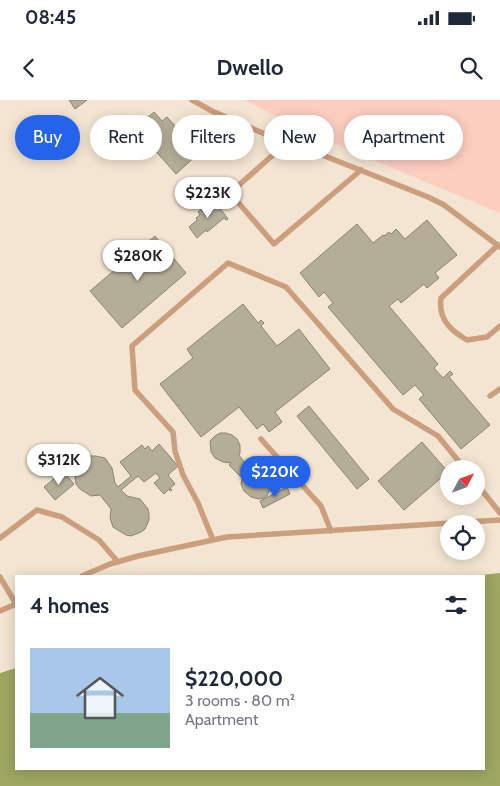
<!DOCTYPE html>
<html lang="en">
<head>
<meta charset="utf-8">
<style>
	:root { --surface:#fff; --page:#f2f2f3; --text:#1f2937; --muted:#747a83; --line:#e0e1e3; --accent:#2563eb }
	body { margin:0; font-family:Cabin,sans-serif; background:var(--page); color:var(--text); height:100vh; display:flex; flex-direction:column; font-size:19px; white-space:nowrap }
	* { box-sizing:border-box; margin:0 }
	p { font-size:16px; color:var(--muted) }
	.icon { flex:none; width:28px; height:28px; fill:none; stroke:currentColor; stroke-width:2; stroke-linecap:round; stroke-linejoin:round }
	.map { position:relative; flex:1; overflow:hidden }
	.side { position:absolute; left:15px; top:475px; width:470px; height:195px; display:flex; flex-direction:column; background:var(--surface); border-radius:0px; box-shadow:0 2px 12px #0003 }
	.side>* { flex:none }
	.banner { position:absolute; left:15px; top:15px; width:470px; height:45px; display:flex; gap:10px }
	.needle { width:32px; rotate:49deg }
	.buttons { position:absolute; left:440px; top:360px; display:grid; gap:10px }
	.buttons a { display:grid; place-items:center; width:45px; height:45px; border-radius:50%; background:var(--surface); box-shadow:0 2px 12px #0003; font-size:25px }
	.price { position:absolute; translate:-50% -42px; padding:0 11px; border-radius:18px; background:#fff; color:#222; font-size:16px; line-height:32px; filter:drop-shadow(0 1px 2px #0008) }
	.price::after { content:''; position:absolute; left:50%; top:30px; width:15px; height:11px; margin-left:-8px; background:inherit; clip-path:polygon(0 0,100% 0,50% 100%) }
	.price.current { background:var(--accent); color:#fff }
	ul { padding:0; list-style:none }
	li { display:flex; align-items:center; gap:15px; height:125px; padding:0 15px }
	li+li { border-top:1px solid var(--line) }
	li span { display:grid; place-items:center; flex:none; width:140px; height:100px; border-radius:0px; color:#555 }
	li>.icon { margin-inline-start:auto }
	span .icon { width:60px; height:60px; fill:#fffc; stroke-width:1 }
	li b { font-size:21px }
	h2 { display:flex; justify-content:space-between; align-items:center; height:60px; padding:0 15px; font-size:21px }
	.chip { padding:0 18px; border-radius:22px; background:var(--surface); box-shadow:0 2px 12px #0003; font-size:18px; line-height:45px }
	.chip.current { background:var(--accent); color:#fff }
	.status { display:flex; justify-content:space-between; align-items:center; height:35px; padding:0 25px; background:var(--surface); direction:ltr }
	.status svg { height:14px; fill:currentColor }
	header { display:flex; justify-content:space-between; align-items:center; height:65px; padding:0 15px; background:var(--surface); font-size:22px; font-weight:800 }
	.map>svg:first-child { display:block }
	.green { fill:#fbcec0 }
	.water { fill:#9da761 }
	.building { fill:#b4ae98; stroke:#8a8570 }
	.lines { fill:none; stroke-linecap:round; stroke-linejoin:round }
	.lane { stroke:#cb9e7e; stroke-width:5.5 }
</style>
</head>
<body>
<div class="status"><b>08:45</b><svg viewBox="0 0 49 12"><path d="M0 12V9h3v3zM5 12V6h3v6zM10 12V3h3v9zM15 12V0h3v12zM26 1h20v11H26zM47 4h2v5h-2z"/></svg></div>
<header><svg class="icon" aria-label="back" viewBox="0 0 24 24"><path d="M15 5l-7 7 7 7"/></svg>Dwello<svg class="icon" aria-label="search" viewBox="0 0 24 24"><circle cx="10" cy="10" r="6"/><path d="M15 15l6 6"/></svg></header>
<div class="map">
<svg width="500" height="686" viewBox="0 0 500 686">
	<rect width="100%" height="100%" fill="#f3e5d1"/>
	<path class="green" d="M 244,0 L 500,0 L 500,113 L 314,35 Z"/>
	<path class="water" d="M 500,473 L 500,686 L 0,686 L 0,573 L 16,568 L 16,669 L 484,669 L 484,476 L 472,476 Z"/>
	<g class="building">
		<path d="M 69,0 L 87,0 L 75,9 Z"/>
		<path d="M 154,12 L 162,21 L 167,17 L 179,30 L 173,35 L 178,40 L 183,36 L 198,54 L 176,74 L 135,28 Z"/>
		<path d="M 213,99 L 228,119 L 226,120 L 224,118 L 207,132 L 206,130 L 197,138 L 189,127 L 197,120 L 196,118 L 200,115 L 198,112 L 201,109 L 203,112 L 207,109 L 204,106 Z"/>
		<path d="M 427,120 L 457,155 L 435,173 L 439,178 L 427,188 L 424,184 L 401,203 L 398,199 L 389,206 L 438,264 L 434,268 L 443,278 L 450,271 L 453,274 L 449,277 L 490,325 L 461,349 L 419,299 L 424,295 L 415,285 L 403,295 L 328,207 L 333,203 L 324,192 L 319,197 L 300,173 L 357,124 L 373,143 L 383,135 L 384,136 L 389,132 L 391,134 L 396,129 L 405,139 Z"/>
		<path d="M 155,136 L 186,173 L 122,228 L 90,191 Z"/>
		<path d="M 243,204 L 258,223 L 261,220 L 264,223 L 261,226 L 277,246 L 299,229 L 330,269 L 275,312 L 282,322 L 269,332 L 263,324 L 257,329 L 239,307 L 201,337 L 160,284 L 193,258 L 187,249 Z"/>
		<path d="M 309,306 L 369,379 L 357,389 L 297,316 Z"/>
		<path d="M 220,333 L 226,333 L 232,335 L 237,339 L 240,345 L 240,353 L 239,355 L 250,370 L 258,369 L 262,371 L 269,378 L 271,387 L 267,396 L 264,398 L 259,399 L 251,397 L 244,391 L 241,384 L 242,378 L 229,365 L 231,363 L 223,362 L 215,358 L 211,352 L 210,341 L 215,336 Z"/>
		<path d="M 422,342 L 448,372 L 404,410 L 378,381 Z"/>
		<path d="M 159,344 L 178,366 L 168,375 L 175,384 L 170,388 L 172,390 L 170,391 L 169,389 L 164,394 L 154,383 L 160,378 L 156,373 L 144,382 L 138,376 L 121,390 L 127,396 L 140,399 L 148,409 L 149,414 L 149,420 L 145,429 L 141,432 L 131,436 L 126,435 L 113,427 L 110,418 L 111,409 L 100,395 L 91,396 L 80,389 L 76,384 L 75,377 L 76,370 L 79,364 L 82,360 L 90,356 L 96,356 L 105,358 L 112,368 L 115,383 L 118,387 L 131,376 L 120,362 L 142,345 L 145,349 L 148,346 L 152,351 Z"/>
		<path d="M 63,371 L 74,384 L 55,400 L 44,387 Z"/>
		<path d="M 287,387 L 290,394 L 263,408 L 260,401 Z"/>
	</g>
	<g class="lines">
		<g class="lane">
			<path d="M 192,0 L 212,11 L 265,34 L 292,43 L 428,97 L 444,105 L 500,147"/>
			<path d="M 292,43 L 274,54 L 230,93 L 274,144 L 361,70"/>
			<path d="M 498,145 L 441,198 C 438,219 450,230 467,240 L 487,237 L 500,226"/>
			<path d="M 490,296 L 500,289"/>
			<path d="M 261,339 L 321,406 L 331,431"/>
			<path d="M 476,383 L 500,413"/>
			<path d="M 0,438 L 37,410 L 62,417 L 99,440 L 118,462"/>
			<path d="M 213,440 L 198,403 L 183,375 L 175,351 L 173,332 L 135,290 L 132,246 L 228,163 L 286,187 L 393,309 L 438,336 L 465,369"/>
			<path d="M 82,476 L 110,464 L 138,456 L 227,437 L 500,420"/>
			<path d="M 0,477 L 16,504"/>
			<path d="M 0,511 L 16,504"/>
		</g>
	</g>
</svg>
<div class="buttons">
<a><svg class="needle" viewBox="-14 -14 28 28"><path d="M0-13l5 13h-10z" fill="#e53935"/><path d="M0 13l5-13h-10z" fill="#747a83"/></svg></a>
<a><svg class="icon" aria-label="locate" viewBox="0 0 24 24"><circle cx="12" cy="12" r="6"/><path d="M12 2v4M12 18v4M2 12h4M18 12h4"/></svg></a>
</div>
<b class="price" style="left:208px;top:119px">$223K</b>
<b class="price" style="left:138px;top:182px">$280K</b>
<b class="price" style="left:59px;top:386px">$312K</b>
<b class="price current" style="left:275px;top:398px">$220K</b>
<div class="banner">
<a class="chip current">Buy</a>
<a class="chip">Rent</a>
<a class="chip">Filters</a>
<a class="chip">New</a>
<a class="chip">Apartment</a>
</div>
<section class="side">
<h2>4 homes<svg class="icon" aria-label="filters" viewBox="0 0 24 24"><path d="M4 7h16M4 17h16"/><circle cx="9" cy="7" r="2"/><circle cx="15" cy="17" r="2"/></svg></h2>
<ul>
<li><span style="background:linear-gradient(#a9c7e8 65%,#7fa58c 0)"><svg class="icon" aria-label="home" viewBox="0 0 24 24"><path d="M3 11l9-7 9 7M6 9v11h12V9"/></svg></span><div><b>$220,000</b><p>3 rooms · 80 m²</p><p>Apartment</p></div></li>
</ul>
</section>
</div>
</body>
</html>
